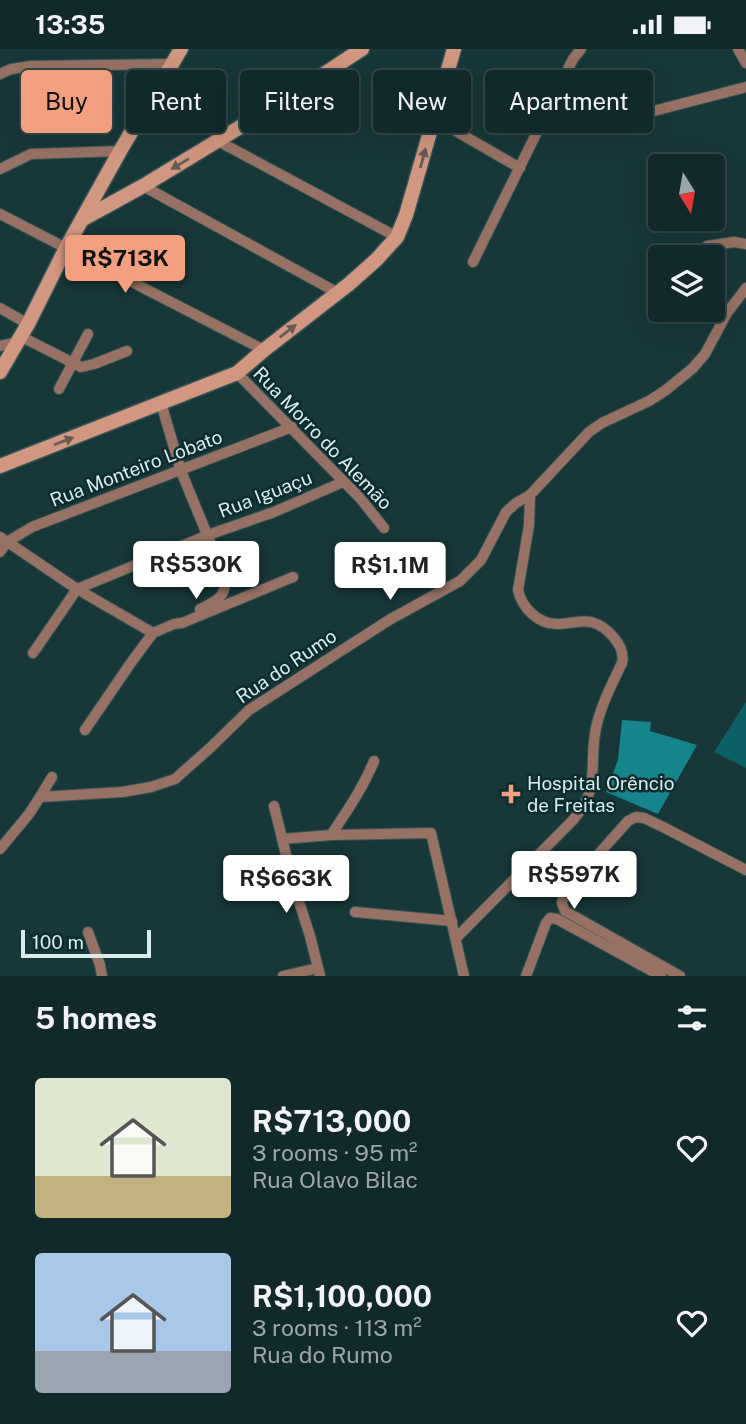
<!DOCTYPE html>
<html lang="en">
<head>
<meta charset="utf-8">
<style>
	:root { --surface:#12292b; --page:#1f3537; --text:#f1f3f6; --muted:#9ca6a9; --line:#314547; --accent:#f2a080 }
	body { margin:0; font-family:"Public Sans",sans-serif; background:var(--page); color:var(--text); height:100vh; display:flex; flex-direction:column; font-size:26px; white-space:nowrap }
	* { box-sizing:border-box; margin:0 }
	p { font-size:23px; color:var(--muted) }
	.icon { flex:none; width:38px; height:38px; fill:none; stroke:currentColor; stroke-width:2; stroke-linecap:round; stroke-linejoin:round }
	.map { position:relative; height:927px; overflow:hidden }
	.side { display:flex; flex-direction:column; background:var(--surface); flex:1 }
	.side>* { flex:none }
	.top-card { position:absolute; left:21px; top:21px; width:705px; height:63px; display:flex; gap:14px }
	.needle { width:46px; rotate:169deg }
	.tools { position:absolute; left:648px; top:105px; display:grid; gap:14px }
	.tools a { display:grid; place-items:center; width:77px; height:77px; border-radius:7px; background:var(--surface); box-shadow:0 7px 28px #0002,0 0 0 2px var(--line); font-size:35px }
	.scale { position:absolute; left:21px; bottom:18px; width:130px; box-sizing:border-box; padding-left:7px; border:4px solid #daebed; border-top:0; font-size:19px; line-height:24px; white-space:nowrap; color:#daebed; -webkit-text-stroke:5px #0d2c2f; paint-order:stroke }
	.price { position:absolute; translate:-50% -60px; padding:0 16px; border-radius:7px; background:#fff; color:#222; font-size:23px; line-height:46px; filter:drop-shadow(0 2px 4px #0008) }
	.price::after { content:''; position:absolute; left:50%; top:42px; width:21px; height:16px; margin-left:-10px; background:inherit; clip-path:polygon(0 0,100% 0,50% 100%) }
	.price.active { background:var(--accent); color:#111 }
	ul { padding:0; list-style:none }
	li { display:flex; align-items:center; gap:21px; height:175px; padding:0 35px }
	li span { display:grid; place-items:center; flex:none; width:196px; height:140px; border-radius:7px; color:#555 }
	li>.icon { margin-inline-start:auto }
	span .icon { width:84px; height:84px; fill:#fffc; stroke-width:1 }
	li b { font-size:30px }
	h2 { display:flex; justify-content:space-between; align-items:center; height:84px; padding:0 35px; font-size:30px }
	.tag { padding:0 24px; border-radius:7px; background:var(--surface); box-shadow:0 7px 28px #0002,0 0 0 2px var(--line); font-size:24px; line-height:63px }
	.tag.active { background:var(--accent); color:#111 }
	.status { display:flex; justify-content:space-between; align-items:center; height:49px; padding:0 35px; background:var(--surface); direction:ltr }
	.status svg { height:19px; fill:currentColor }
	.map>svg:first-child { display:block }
	.green { fill:#0b6066 }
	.water { fill:#15858d }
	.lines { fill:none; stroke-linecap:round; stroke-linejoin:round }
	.minor-casing { stroke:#375456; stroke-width:12 }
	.secondary-casing { stroke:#375456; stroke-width:17 }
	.minor { stroke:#977264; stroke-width:10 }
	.secondary { stroke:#d19780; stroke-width:14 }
	.oneway { fill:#655c53 }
	.poi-dot { fill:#f2a080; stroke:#0d2c2f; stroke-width:2.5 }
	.labels { text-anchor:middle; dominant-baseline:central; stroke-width:5; stroke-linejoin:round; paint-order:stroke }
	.street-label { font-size:19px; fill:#daebed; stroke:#0d2c2f }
	.poi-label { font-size:19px; fill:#daebed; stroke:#0d2c2f; text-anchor:start }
</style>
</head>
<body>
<div class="status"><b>13:35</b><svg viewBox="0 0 49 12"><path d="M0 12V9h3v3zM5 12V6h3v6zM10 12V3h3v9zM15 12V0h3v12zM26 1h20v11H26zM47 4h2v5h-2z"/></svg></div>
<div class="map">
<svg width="746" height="927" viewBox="0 0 746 927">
	<rect width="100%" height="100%" fill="#183739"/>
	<path class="green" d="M 746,653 L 746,719 L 714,703 Z"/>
	<path class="water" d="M 622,671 L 651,673 L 650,682 L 697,696 L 658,765 L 606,743 L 618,711 Z"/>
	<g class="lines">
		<defs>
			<g id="minor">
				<path d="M 738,0 L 746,14"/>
				<path d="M 0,25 L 11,20 L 31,17 L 172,15"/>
				<path d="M 642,65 L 746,38"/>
				<path d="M 433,69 L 520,119"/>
				<path d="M 218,92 L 397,188"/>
				<path d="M 0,120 L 31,105 L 120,102"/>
				<path d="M 143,137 L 338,244"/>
				<path d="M 0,165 L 264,301"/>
				<path d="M 707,197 L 734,193 L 746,195"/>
				<path d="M 473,213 L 573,10 L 581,0"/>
				<path d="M 0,259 L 28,275"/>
				<path d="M 20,287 L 81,318 L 94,315 L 127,302"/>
				<path d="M 0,297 L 17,293"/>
				<path d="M 237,324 L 360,449 L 384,479"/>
				<path d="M 59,340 L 88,285"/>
				<path d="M 161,354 L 181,422 L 224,527 C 228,547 217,552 200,560"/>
				<path d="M 0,488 L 77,540 L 153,584"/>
				<path d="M 0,503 L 7,493 L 32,478 L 292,378"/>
				<path d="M 33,604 L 77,540 L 208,486 L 274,463 L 343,433"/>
				<path d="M 85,681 L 130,615 L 153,584 L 174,575 L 182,574 L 293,528"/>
				<path d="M 40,748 L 52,728"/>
				<path d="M 274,757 L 293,834 L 310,887 L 320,927"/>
				<path d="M 331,786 C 347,762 363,739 374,712"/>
				<path d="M 282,790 L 331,786 L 431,784 L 464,927"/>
				<path d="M 0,800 L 29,765 L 40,748 L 122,743 L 151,738 L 175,730 L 210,699 L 249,661 L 389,571 L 460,532 L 481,511 L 506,463 L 516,454 L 530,446 L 589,383 L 602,374 L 649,352 L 666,341 L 693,319 L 705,305 L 727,264 L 746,239"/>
				<path d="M 355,863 L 452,872"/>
				<path d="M 88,883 L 100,916 L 102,927"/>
				<path d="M 456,889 L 573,771 C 602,738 588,717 596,679 C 601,656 612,635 622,614 C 626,597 607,577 591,573 C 580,571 569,575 557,575 C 538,575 522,559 518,541 L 529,476 L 530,446"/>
				<path d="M 283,927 L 318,919"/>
				<path d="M 526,927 L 546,874 L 550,869 L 557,870 L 661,927"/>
				<path d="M 680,927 L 565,862 L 562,854 L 565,842 L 577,823 L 595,809 L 628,772 L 636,768 L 644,769 L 663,778 L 746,821"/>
			</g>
			<g id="secondary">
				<path d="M 83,170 L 143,137 L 283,52 L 362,0"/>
				<path d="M 0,323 L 28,275 L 66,199 L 120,102 L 181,0"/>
				<path d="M 0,417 L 237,324 L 264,301 L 349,235 L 376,211 L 397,188 L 406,166 L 454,0"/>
			</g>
		</defs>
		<use href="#minor" class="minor-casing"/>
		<use href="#secondary" class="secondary-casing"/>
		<use href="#minor" class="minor"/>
		<use href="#secondary" class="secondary"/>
	</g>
	<defs><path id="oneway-solid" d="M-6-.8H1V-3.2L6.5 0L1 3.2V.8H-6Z" transform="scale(1.75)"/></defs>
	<g class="oneway">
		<use href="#oneway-solid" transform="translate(423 109) rotate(-75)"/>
		<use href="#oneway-solid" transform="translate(180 115) rotate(149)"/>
		<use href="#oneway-solid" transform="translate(288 282) rotate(-38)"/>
		<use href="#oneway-solid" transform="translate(64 392) rotate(-21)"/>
	</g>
	<path class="poi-dot" d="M507.5 734.5h7v7h7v7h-7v7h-7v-7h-7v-7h7z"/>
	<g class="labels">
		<g class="street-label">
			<text transform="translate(323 389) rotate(46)">Rua Morro do Alemão</text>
			<text transform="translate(136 419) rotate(-21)">Rua Monteiro Lobato</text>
			<text transform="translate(265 445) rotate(-21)">Rua Iguaçu</text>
			<text transform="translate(286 617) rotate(-34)">Rua do Rumo</text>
		</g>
		<g class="poi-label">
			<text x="527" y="734">Hospital Orêncio<tspan x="527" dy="22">de Freitas</tspan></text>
		</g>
	</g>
</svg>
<div class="tools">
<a><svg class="needle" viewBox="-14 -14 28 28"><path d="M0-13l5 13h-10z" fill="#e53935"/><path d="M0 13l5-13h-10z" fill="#9ca6a9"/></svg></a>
<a><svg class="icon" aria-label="layers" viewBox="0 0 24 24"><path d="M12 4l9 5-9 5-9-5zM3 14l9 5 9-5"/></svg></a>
</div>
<div class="scale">100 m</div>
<b class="price active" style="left:125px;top:246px">R$713K</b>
<b class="price" style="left:196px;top:552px">R$530K</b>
<b class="price" style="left:390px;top:553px">R$1.1M</b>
<b class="price" style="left:574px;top:862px">R$597K</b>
<b class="price" style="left:286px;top:866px">R$663K</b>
<div class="top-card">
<a class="tag active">Buy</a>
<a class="tag">Rent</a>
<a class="tag">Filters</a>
<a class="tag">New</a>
<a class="tag">Apartment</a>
</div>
</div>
<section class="side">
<h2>5 homes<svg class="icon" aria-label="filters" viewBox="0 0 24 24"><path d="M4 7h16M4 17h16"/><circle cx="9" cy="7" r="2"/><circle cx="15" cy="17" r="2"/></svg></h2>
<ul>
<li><span style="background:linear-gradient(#dfe7d0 70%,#c2b280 0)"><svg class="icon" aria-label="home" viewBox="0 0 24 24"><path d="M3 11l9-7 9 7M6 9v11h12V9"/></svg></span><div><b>R$713,000</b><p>3 rooms · 95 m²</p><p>Rua Olavo Bilac</p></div><svg class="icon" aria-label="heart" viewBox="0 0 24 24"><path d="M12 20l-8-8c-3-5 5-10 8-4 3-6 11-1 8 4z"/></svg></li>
<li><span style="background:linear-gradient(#a9c7e8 70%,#9aa5b1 0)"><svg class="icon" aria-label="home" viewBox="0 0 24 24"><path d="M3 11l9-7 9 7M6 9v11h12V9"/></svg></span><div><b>R$1,100,000</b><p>3 rooms · 113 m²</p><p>Rua do Rumo</p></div><svg class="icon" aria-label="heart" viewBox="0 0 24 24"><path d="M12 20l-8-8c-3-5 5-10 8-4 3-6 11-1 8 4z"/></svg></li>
</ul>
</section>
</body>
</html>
